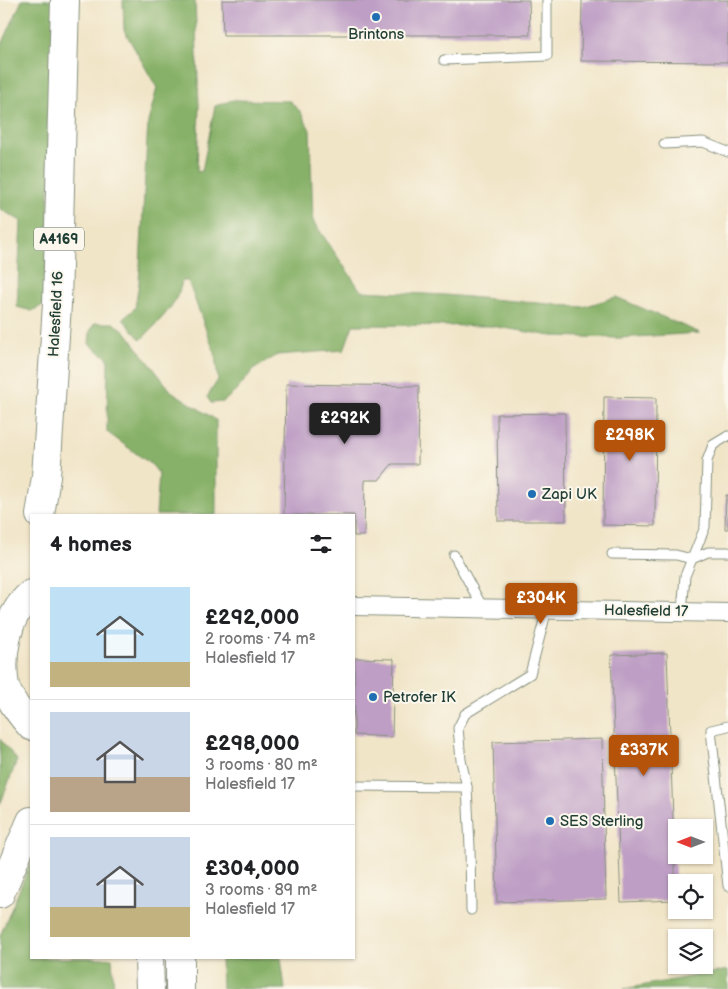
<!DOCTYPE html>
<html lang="en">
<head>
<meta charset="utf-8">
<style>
	:root { --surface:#fff; --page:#f2f2f2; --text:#202124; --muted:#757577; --line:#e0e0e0; --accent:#b45309 }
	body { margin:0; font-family:"Balsamiq Sans",sans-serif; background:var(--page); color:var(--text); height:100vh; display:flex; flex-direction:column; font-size:19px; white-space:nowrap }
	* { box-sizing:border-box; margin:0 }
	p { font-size:16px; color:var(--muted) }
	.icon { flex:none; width:28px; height:28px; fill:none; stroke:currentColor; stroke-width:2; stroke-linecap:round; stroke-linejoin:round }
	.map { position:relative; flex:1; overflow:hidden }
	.details { position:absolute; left:30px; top:514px; width:325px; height:445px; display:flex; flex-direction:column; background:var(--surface); border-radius:0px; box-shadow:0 1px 4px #0004 }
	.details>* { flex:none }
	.needle { width:32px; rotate:270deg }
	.fabs { position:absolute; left:668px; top:819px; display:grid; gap:10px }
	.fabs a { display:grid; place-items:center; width:45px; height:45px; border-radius:0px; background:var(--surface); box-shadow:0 1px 4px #0004; font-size:25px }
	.price { position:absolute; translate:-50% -42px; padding:0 11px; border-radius:5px; background:var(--accent); color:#fff; font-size:16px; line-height:32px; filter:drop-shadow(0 1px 2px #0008) }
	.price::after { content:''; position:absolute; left:50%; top:30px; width:15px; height:11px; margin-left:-8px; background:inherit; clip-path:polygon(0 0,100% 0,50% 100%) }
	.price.on { background:#222; color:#fff }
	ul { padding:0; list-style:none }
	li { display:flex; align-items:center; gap:15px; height:125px; padding:0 20px }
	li+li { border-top:1px solid var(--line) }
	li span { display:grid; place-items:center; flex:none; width:140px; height:100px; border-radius:0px; color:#555 }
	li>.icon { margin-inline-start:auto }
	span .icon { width:60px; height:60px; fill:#fffc; stroke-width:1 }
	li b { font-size:21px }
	h2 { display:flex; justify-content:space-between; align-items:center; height:60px; padding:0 20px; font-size:21px }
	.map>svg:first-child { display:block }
	.forest { fill:#87b168; stroke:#53774e }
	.building { fill:#be9ec5 }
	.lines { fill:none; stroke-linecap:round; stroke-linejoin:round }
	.lane-casing { stroke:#88917e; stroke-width:11 }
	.street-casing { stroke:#88917e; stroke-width:20 }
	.primary-casing { stroke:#88917e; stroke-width:30 }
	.highway-casing { stroke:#88917e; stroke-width:30 }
	.lane { stroke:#fff; stroke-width:9 }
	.street { stroke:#fff; stroke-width:18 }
	.primary { stroke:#fff; stroke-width:28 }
	.highway { stroke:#fff; stroke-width:28 }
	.poi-dot { fill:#1f6fb2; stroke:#fbf7ec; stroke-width:2 }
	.labels { text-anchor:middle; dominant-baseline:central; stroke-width:4; stroke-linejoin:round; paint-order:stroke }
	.shield { fill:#fbf7ec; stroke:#61756b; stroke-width:1 }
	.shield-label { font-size:14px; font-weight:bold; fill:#1f3d34 }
	.poi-label { font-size:15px; fill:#1f3d34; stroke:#fbf7ec; text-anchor:start }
	.street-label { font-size:15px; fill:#1f3d34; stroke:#fbf7ec }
</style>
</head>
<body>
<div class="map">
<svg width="728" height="989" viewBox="0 0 728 989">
	<rect width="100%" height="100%" fill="#fbf7ec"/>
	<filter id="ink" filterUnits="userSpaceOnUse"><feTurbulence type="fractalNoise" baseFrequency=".02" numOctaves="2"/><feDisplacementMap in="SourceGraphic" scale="10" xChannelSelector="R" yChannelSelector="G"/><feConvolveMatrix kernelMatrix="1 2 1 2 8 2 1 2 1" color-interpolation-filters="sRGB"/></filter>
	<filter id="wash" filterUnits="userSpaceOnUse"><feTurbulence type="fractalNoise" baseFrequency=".0096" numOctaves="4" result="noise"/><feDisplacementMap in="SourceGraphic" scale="20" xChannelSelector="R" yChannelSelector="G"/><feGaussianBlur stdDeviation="1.12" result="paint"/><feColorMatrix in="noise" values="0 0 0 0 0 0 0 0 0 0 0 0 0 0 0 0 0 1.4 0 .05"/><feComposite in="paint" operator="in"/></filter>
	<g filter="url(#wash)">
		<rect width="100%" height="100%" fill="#f1e5c8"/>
		<g class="forest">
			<path d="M 22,0 L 56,0 L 45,304 L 32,311 L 17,307 L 21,221 L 0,209 L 0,49 Z"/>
			<path d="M 123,0 L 195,0 L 199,106 L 197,172 L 202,171 L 215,106 L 233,100 L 290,101 L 300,111 L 310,130 L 313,221 L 361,291 L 445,295 L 583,307 L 616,297 L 700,333 L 618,338 L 552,336 L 492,326 L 353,325 L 344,350 L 277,355 L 253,370 L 236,391 L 223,402 L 211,403 L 207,397 L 218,380 L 215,354 L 188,281 L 182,281 C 178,305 157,323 141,340 L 123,319 L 135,308 L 139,283 L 148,122 L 157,88 L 124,30 Z"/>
			<path d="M 95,323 L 113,323 L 124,330 L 171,391 L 216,420 L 216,515 L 156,515 L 159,474 L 152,465 L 107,432 L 108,358 L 89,344 L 90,331 Z"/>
			<path d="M 0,739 L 17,760 L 0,805 Z"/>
			<path d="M 31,862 L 31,958 L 112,958 L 114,989 L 0,989 L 0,936 Z"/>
			<path d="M 221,958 L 281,958 L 285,989 L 222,989 Z"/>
			<path d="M 728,970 L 728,989 L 624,989 Z"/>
		</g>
		<g id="blocks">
			<g class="building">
				<path d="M 222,0 L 529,0 L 530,35 L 223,35 Z"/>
				<path d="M 582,0 L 728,0 L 728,62 L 581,61 Z"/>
				<path d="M 286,384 L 419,386 L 418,464 L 392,464 L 379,480 L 365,480 L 364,536 L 354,536 L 354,515 L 284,515 Z"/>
				<path d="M 604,397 L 656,398 L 655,526 L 603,525 Z"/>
				<path d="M 565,413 L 566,521 L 498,521 L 497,414 Z"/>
				<path d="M 726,495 L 728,495 L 728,529 L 725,529 Z"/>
				<path d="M 667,653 L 676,900 L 621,902 L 611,655 Z"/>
				<path d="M 354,658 L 394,659 L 392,737 L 354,735 Z"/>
				<path d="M 602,739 L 606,899 L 497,902 L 493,742 Z"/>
			</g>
		</g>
	</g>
	<g filter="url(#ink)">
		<use href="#blocks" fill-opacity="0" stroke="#88917e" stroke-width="1"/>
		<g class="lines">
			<defs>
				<g id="lane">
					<path d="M 444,60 L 547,56 L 547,0"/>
					<path d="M 664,144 L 703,142 L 728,152"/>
					<path d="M 612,554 L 676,555 L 692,559 L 708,552 L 728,552"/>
					<path d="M 454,555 L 483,608"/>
					<path d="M 682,612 L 685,576 L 705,527 L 707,461 L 713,445 L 728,436"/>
					<path d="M 354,786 L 467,787"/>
					<path d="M 728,886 L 711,730 L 728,726"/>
					<path d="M 471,910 L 470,847 L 467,787 L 461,760 L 458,728 L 465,714 L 530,674 L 547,609"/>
				</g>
				<path id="street" d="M 354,606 L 728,613"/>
				<g id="primary">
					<path d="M 40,515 L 46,477 L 57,304 L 65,0"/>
					<path d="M 31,594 C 6,615 0,655 5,687 C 11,702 20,714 31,726"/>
					<path d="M 149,958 L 150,989"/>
					<path d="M 180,958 L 180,989"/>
				</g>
				<path id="highway" d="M 0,894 L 31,821"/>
			</defs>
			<use href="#lane" class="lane-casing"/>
			<use href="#street" class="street-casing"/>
			<use href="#primary" class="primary-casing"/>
			<use href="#highway" class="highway-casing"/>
			<use href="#lane" class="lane"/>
			<use href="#street" class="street"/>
			<use href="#primary" class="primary"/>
			<use href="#highway" class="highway"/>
		</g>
	</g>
	<g class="poi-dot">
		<circle cx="376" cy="17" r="5"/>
		<circle cx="532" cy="494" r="5"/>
		<circle cx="373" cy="697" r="5"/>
		<circle cx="550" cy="821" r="5"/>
	</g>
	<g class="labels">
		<rect class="shield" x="34" y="227.5" width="50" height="23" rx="4"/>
		<g class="shield-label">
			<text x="59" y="239">A4169</text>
		</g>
		<g class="poi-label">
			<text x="376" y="34" text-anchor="middle">Brintons</text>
			<text x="542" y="494">Zapi UK</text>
			<text x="383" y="697">Petrofer IK</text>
			<text x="560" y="821">SES Sterling</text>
		</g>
		<g class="street-label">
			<text transform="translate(56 314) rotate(-87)">Halesfield 16</text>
			<text transform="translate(646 611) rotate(1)">Halesfield 17</text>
		</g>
	</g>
</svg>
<div class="fabs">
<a><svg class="needle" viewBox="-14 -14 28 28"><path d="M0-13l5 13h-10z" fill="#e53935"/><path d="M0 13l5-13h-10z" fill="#757577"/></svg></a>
<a><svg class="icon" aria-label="locate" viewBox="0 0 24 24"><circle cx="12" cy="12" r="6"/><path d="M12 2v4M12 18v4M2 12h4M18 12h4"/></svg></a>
<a><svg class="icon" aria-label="layers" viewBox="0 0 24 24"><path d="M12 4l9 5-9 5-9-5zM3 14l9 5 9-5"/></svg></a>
</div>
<b class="price on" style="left:345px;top:445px">£292K</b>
<b class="price" style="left:630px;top:462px">£298K</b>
<b class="price" style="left:541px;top:625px">£304K</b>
<b class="price" style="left:644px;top:777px">£337K</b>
<section class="details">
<h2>4 homes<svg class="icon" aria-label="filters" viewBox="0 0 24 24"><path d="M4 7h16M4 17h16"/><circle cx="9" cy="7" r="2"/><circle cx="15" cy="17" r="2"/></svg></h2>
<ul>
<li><span style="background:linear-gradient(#bfe0f5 75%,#c2b280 0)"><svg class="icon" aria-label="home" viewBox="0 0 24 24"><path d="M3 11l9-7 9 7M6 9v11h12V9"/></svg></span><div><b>£292,000</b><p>2 rooms · 74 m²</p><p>Halesfield 17</p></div></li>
<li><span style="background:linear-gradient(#c9d6e8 65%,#b9a48a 0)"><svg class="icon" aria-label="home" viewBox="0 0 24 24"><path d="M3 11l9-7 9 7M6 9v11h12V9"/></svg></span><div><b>£298,000</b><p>3 rooms · 80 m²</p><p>Halesfield 17</p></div></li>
<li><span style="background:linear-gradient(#c9d6e8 70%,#c2b280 0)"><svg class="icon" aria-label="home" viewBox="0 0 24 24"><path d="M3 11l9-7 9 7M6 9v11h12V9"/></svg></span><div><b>£304,000</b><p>3 rooms · 89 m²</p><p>Halesfield 17</p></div></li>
</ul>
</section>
</div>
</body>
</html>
